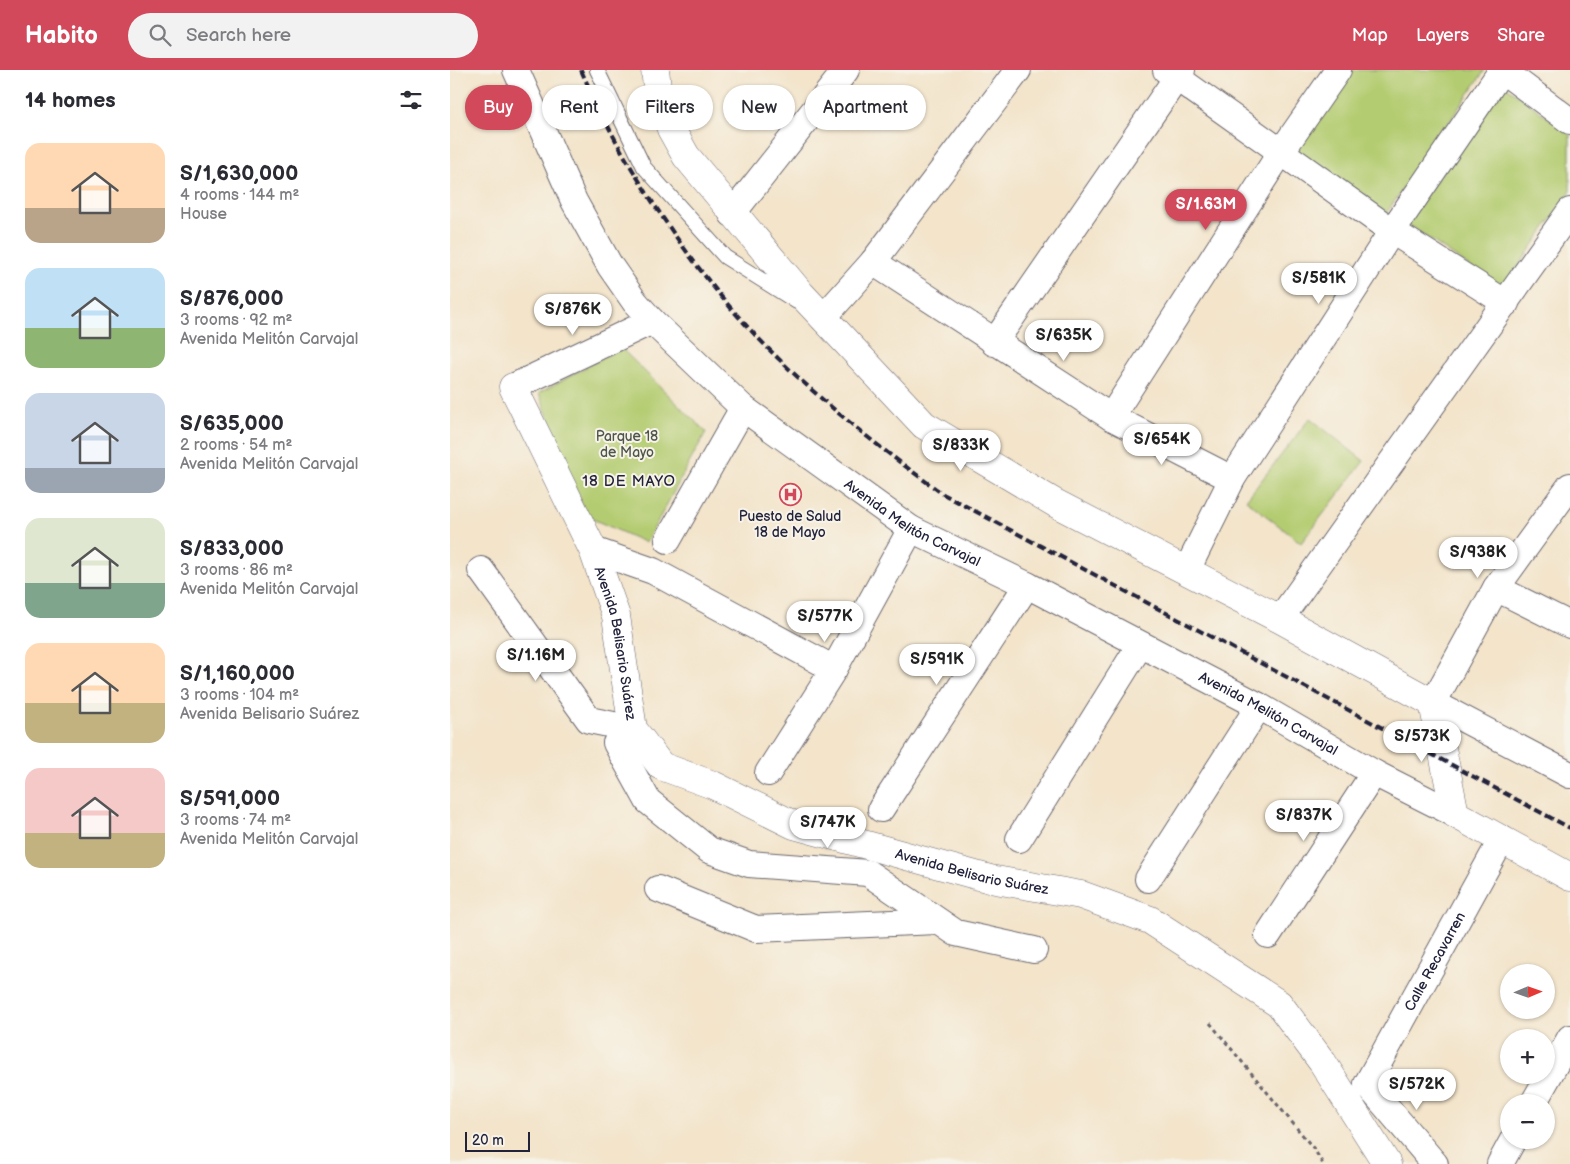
<!DOCTYPE html>
<html lang="en">
<head>
<meta charset="utf-8">
<style>
	:root { --surface:#fff; --page:#f2f2f3; --text:#2b2b33; --muted:#7c7c81; --accent:#d1495b }
	body { margin:0; font-family:"Balsamiq Sans",sans-serif; background:var(--page); color:var(--text); height:100vh; display:flex; flex-direction:column; font-size:19px; white-space:nowrap }
	* { box-sizing:border-box; margin:0 }
	p { font-size:16px; color:var(--muted) }
	.icon { flex:none; width:28px; height:28px; fill:none; stroke:currentColor; stroke-width:2; stroke-linecap:round; stroke-linejoin:round }
	.map { position:relative; flex:1; overflow:hidden }
	.side { display:flex; flex-direction:column; background:var(--surface); width:450px }
	.side>* { flex:none }
	.hud { position:absolute; left:15px; top:15px; width:475px; height:45px; display:flex; gap:10px }
	.needle { width:32px; rotate:88deg }
	.buttons { position:absolute; left:1050px; top:894px; display:grid; gap:10px }
	.buttons a { display:grid; place-items:center; width:55px; height:55px; border-radius:50%; background:var(--surface); box-shadow:0 1px 4px #0004; font-size:25px }
	.scale { position:absolute; left:15px; bottom:12px; width:65px; box-sizing:border-box; padding-left:5px; border:2px solid #22223b; border-top:0; font-size:14px; line-height:18px; white-space:nowrap; color:#22223b; -webkit-text-stroke:4px #f7f3e8; paint-order:stroke }
	.price { position:absolute; translate:-50% -42px; padding:0 11px; border-radius:18px; background:#fff; color:#222; font-size:16px; line-height:32px; filter:drop-shadow(0 1px 2px #0008) }
	.price::after { content:''; position:absolute; left:50%; top:30px; width:15px; height:11px; margin-left:-8px; background:inherit; clip-path:polygon(0 0,100% 0,50% 100%) }
	.price.current { background:var(--accent); color:#fff }
	ul { padding:0; list-style:none }
	li { display:flex; align-items:center; gap:15px; height:125px; padding:0 25px }
	li span { display:grid; place-items:center; flex:none; width:140px; height:100px; border-radius:15px; color:#555 }
	li>.icon { margin-inline-start:auto }
	span .icon { width:60px; height:60px; fill:#fffc; stroke-width:1 }
	li b { font-size:21px }
	h2 { display:flex; justify-content:space-between; align-items:center; height:60px; padding:0 25px; font-size:21px }
	.pill { padding:0 18px; border-radius:22px; background:var(--surface); box-shadow:0 1px 4px #0004; font-size:18px; line-height:45px }
	.pill.current { background:var(--accent); color:#fff }
	header { display:flex; align-items:center; gap:30px; box-sizing:border-box; height:70px; padding:0 25px; background:var(--accent); color:#fff }
	header strong { font-size:24px }
	nav { display:flex; gap:28px; margin-inline-start:auto; font-size:18px }
	.search { width:350px; height:45px; background:var(--page); display:flex; align-items:center; gap:12px; box-sizing:border-box; padding:0 18px; border-radius:28px; color:var(--muted); font-size:19px }
	main { display:flex; flex:1; min-height:0 }
	.map>svg:first-child { display:block }
	.green { fill:#b4cc71; stroke:#6b7756 }
	.lines { fill:none; stroke-linecap:round; stroke-linejoin:round }
	.service-casing { stroke:#6b666d; stroke-width:16 }
	.minor-casing { stroke:#6b666d; stroke-width:28 }
	.tertiary-casing { stroke:#6b666d; stroke-width:29 }
	.path { stroke:#6b666d; stroke-width:3; stroke-dasharray:4 4; stroke-linecap:butt }
	.service { stroke:#fff; stroke-width:14 }
	.minor { stroke:#fff; stroke-width:26 }
	.tertiary { stroke:#fff; stroke-width:28 }
	.rail { stroke:#22223b; stroke-width:4; stroke-dasharray:8 4; stroke-linecap:butt }
	.labels { text-anchor:middle; dominant-baseline:central; stroke-width:4; stroke-linejoin:round; paint-order:stroke }
	.park-label { font-size:14px; fill:#4e554b; stroke:#f7f3e8 }
	.poi-label { font-size:14px; fill:#22223b; stroke:#f7f3e8 }
	.street-label { font-size:14px; fill:#22223b; stroke:#f7f3e8 }
	.neighbourhood-label { font-size:15px; letter-spacing:1px; fill:#22223b; stroke:#f7f3e8 }
</style>
</head>
<body>
<header>
<strong>Habito</strong>
<div class="search"><svg class="icon" aria-label="search" viewBox="0 0 24 24"><circle cx="10" cy="10" r="6"/><path d="M15 15l6 6"/></svg>Search here</div>
<nav><a>Map</a><a>Layers</a><a>Share</a></nav>
</header>
<main>
<section class="side">
<h2>14 homes<svg class="icon" aria-label="filters" viewBox="0 0 24 24"><path d="M4 7h16M4 17h16"/><circle cx="9" cy="7" r="2"/><circle cx="15" cy="17" r="2"/></svg></h2>
<ul>
<li><span style="background:linear-gradient(#ffd9b3 65%,#b9a48a 0)"><svg class="icon" aria-label="home" viewBox="0 0 24 24"><path d="M3 11l9-7 9 7M6 9v11h12V9"/></svg></span><div><b>S/1,630,000</b><p>4 rooms · 144 m²</p><p>House</p></div></li>
<li><span style="background:linear-gradient(#bfe0f5 60%,#8fb573 0)"><svg class="icon" aria-label="home" viewBox="0 0 24 24"><path d="M3 11l9-7 9 7M6 9v11h12V9"/></svg></span><div><b>S/876,000</b><p>3 rooms · 92 m²</p><p>Avenida Melitón Carvajal</p></div></li>
<li><span style="background:linear-gradient(#c9d6e8 75%,#9aa5b1 0)"><svg class="icon" aria-label="home" viewBox="0 0 24 24"><path d="M3 11l9-7 9 7M6 9v11h12V9"/></svg></span><div><b>S/635,000</b><p>2 rooms · 54 m²</p><p>Avenida Melitón Carvajal</p></div></li>
<li><span style="background:linear-gradient(#dfe7d0 65%,#7fa58c 0)"><svg class="icon" aria-label="home" viewBox="0 0 24 24"><path d="M3 11l9-7 9 7M6 9v11h12V9"/></svg></span><div><b>S/833,000</b><p>3 rooms · 86 m²</p><p>Avenida Melitón Carvajal</p></div></li>
<li><span style="background:linear-gradient(#ffd9b3 60%,#c2b280 0)"><svg class="icon" aria-label="home" viewBox="0 0 24 24"><path d="M3 11l9-7 9 7M6 9v11h12V9"/></svg></span><div><b>S/1,160,000</b><p>3 rooms · 104 m²</p><p>Avenida Belisario Suárez</p></div></li>
<li><span style="background:linear-gradient(#f6c9c9 65%,#c2b280 0)"><svg class="icon" aria-label="home" viewBox="0 0 24 24"><path d="M3 11l9-7 9 7M6 9v11h12V9"/></svg></span><div><b>S/591,000</b><p>3 rooms · 74 m²</p><p>Avenida Melitón Carvajal</p></div></li>
</ul>
</section>
<div class="map">
<svg width="1120" height="1094" viewBox="0 0 1120 1094">
	<rect width="100%" height="100%" fill="#f7f3e8"/>
	<filter id="ink" filterUnits="userSpaceOnUse"><feTurbulence type="fractalNoise" baseFrequency=".02" numOctaves="2"/><feDisplacementMap in="SourceGraphic" scale="10" xChannelSelector="R" yChannelSelector="G"/><feConvolveMatrix kernelMatrix="1 2 1 2 8 2 1 2 1" color-interpolation-filters="sRGB"/></filter>
	<filter id="wash" filterUnits="userSpaceOnUse"><feTurbulence type="fractalNoise" baseFrequency=".0096" numOctaves="4" result="noise"/><feDisplacementMap in="SourceGraphic" scale="20" xChannelSelector="R" yChannelSelector="G"/><feGaussianBlur stdDeviation="1.12" result="paint"/><feColorMatrix in="noise" values="0 0 0 0 0 0 0 0 0 0 0 0 0 0 0 0 0 1.4 0 .05"/><feComposite in="paint" operator="in"/></filter>
	<g filter="url(#wash)">
		<rect width="100%" height="100%" fill="#f3e4ca"/>
		<g class="green">
			<path d="M 901,0 L 1035,0 L 935,145 L 843,81 Z"/>
			<path d="M 1054,15 L 1120,64 L 1120,123 L 1052,219 L 956,153 Z"/>
			<path d="M 171,278 L 256,362 L 196,473 L 136,446 L 89,323 Z"/>
			<path d="M 860,348 L 914,391 L 851,473 L 796,430 Z"/>
		</g>
	</g>
	<g filter="url(#ink)">
		<g class="lines">
			<defs>
				<path id="service" d="M 147,0 L 194,97 L 275,187 L 347,232"/>
				<g id="minor">
					<path id="s1" d="M 66,0 L 124,131 L 160,196 L 185,232 L 202,251 L 293,338 L 461,459 L 577,515 L 809,636 L 924,703 L 1005,744"/>
					<path d="M 716,0 L 942,161 L 1056,233"/>
					<path d="M 282,144 L 396,0"/>
					<path d="M 423,192 L 661,347 L 782,409"/>
					<path d="M 373,248 L 423,192 L 568,0"/>
					<path d="M 544,273 L 732,0"/>
					<path d="M 63,317 L 202,251"/>
					<path d="M 661,347 L 831,82 L 888,0"/>
					<path d="M 1120,416 L 1046,518 L 983,633 L 1120,705"/>
					<path d="M 218,470 L 293,338"/>
					<path d="M 143,480 L 203,501 L 384,599"/>
					<path d="M 31,500 L 139,650 L 183,659"/>
					<path d="M 737,500 L 782,409 L 942,161 L 1052,0 L 1120,51"/>
					<path d="M 1046,518 L 1120,555"/>
					<path d="M 830,549 L 1120,141"/>
					<path d="M 183,659 L 166,673 L 198,731 L 259,780 L 299,794 L 418,803 L 506,863 L 584,880"/>
					<path d="M 318,703 L 384,599 L 461,459"/>
					<path d="M 431,739 L 577,515"/>
					<path d="M 569,769 L 690,575"/>
					<path d="M 698,809 L 809,636"/>
					<path d="M 208,819 L 306,859 L 487,851"/>
					<path d="M 818,865 L 924,703"/>
					<path d="M 1084,1032 L 1120,968"/>
					<path id="s2" d="M 985,1094 L 917,1014 L 1052,769"/>
					<path d="M 1050,1094 L 1063,1070"/>
				</g>
				<g id="tertiary">
					<path d="M 205,0 L 207,16 L 221,59 L 236,86 L 351,224 L 474,355 L 605,433 L 830,549 L 983,633 L 1005,744 L 1120,807"/>
					<path id="s3" d="M 63,317 L 143,480 L 166,546 L 183,659 L 211,696 L 263,715 L 344,755 L 540,809 L 631,825 L 700,850 L 829,934 L 873,993 L 937,1094"/>
				</g>
			</defs>
			<use href="#service" class="service-casing"/>
			<use href="#minor" class="minor-casing"/>
			<use href="#tertiary" class="tertiary-casing"/>
			<path class="path" d="M 760,953 L 864,1079 L 873,1094"/>
			<use href="#service" class="service"/>
			<use href="#minor" class="minor"/>
			<use href="#tertiary" class="tertiary"/>
			<path class="rail" d="M 131,0 C 166,80 215,157 270,225 C 332,301 414,367 493,424 L 1120,758"/>
		</g>
	</g>
	<defs>
		<symbol id="hospital-ring" viewBox="-11 -11 22 22"><circle r="9.5" fill="#f7f3e8" stroke="#d1495b" stroke-width="1.5"/><path d="M-5-5h3v3.5h4V-5h3V5h-3V1.5h-4V5h-3Z" fill="#d1495b"/></symbol>
	</defs>
	<g fill-rule="evenodd">
		<use href="#hospital-ring" x="328" y="412" width="25" height="25"/>
	</g>
	<g class="labels">
		<g class="park-label">
			<text x="177" y="366">Parque 18<tspan x="177" dy="16">de Mayo</tspan></text>
		</g>
		<g class="poi-label">
			<text x="340" y="446">Puesto de Salud<tspan x="340" dy="16">18 de Mayo</tspan></text>
		</g>
		<g class="street-label">
			<text stroke="none"><textPath href="#s1" startOffset="618">Avenida Melitón Carvajal</textPath></text>
			<text stroke="none"><textPath href="#s3" startOffset="278">Avenida Belisario Suárez</textPath></text>
			<text stroke="none"><textPath href="#s1" startOffset="1022">Avenida Melitón Carvajal</textPath></text>
			<text stroke="none"><textPath href="#s3" startOffset="742">Avenida Belisario Suárez</textPath></text>
			<text stroke="none"><textPath href="#s2" startOffset="245">Calle Recavarren</textPath></text>
		</g>
		<g class="neighbourhood-label">
			<text x="179" y="411">18 DE MAYO</text>
		</g>
	</g>
</svg>
<div class="buttons">
<a><svg class="needle" viewBox="-14 -14 28 28"><path d="M0-13l5 13h-10z" fill="#e53935"/><path d="M0 13l5-13h-10z" fill="#7c7c81"/></svg></a>
<a>+</a>
<a>−</a>
</div>
<div class="scale">20 m</div>
<b class="price current" style="left:756px;top:161px">S/1.63M</b>
<b class="price" style="left:869px;top:235px">S/581K</b>
<b class="price" style="left:123px;top:266px">S/876K</b>
<b class="price" style="left:614px;top:292px">S/635K</b>
<b class="price" style="left:712px;top:396px">S/654K</b>
<b class="price" style="left:511px;top:402px">S/833K</b>
<b class="price" style="left:1028px;top:509px">S/938K</b>
<b class="price" style="left:375px;top:573px">S/577K</b>
<b class="price" style="left:86px;top:612px">S/1.16M</b>
<b class="price" style="left:487px;top:616px">S/591K</b>
<b class="price" style="left:972px;top:693px">S/573K</b>
<b class="price" style="left:854px;top:772px">S/837K</b>
<b class="price" style="left:378px;top:779px">S/747K</b>
<b class="price" style="left:967px;top:1041px">S/572K</b>
<div class="hud">
<a class="pill current">Buy</a>
<a class="pill">Rent</a>
<a class="pill">Filters</a>
<a class="pill">New</a>
<a class="pill">Apartment</a>
</div>
</div>
</main>
</body>
</html>
